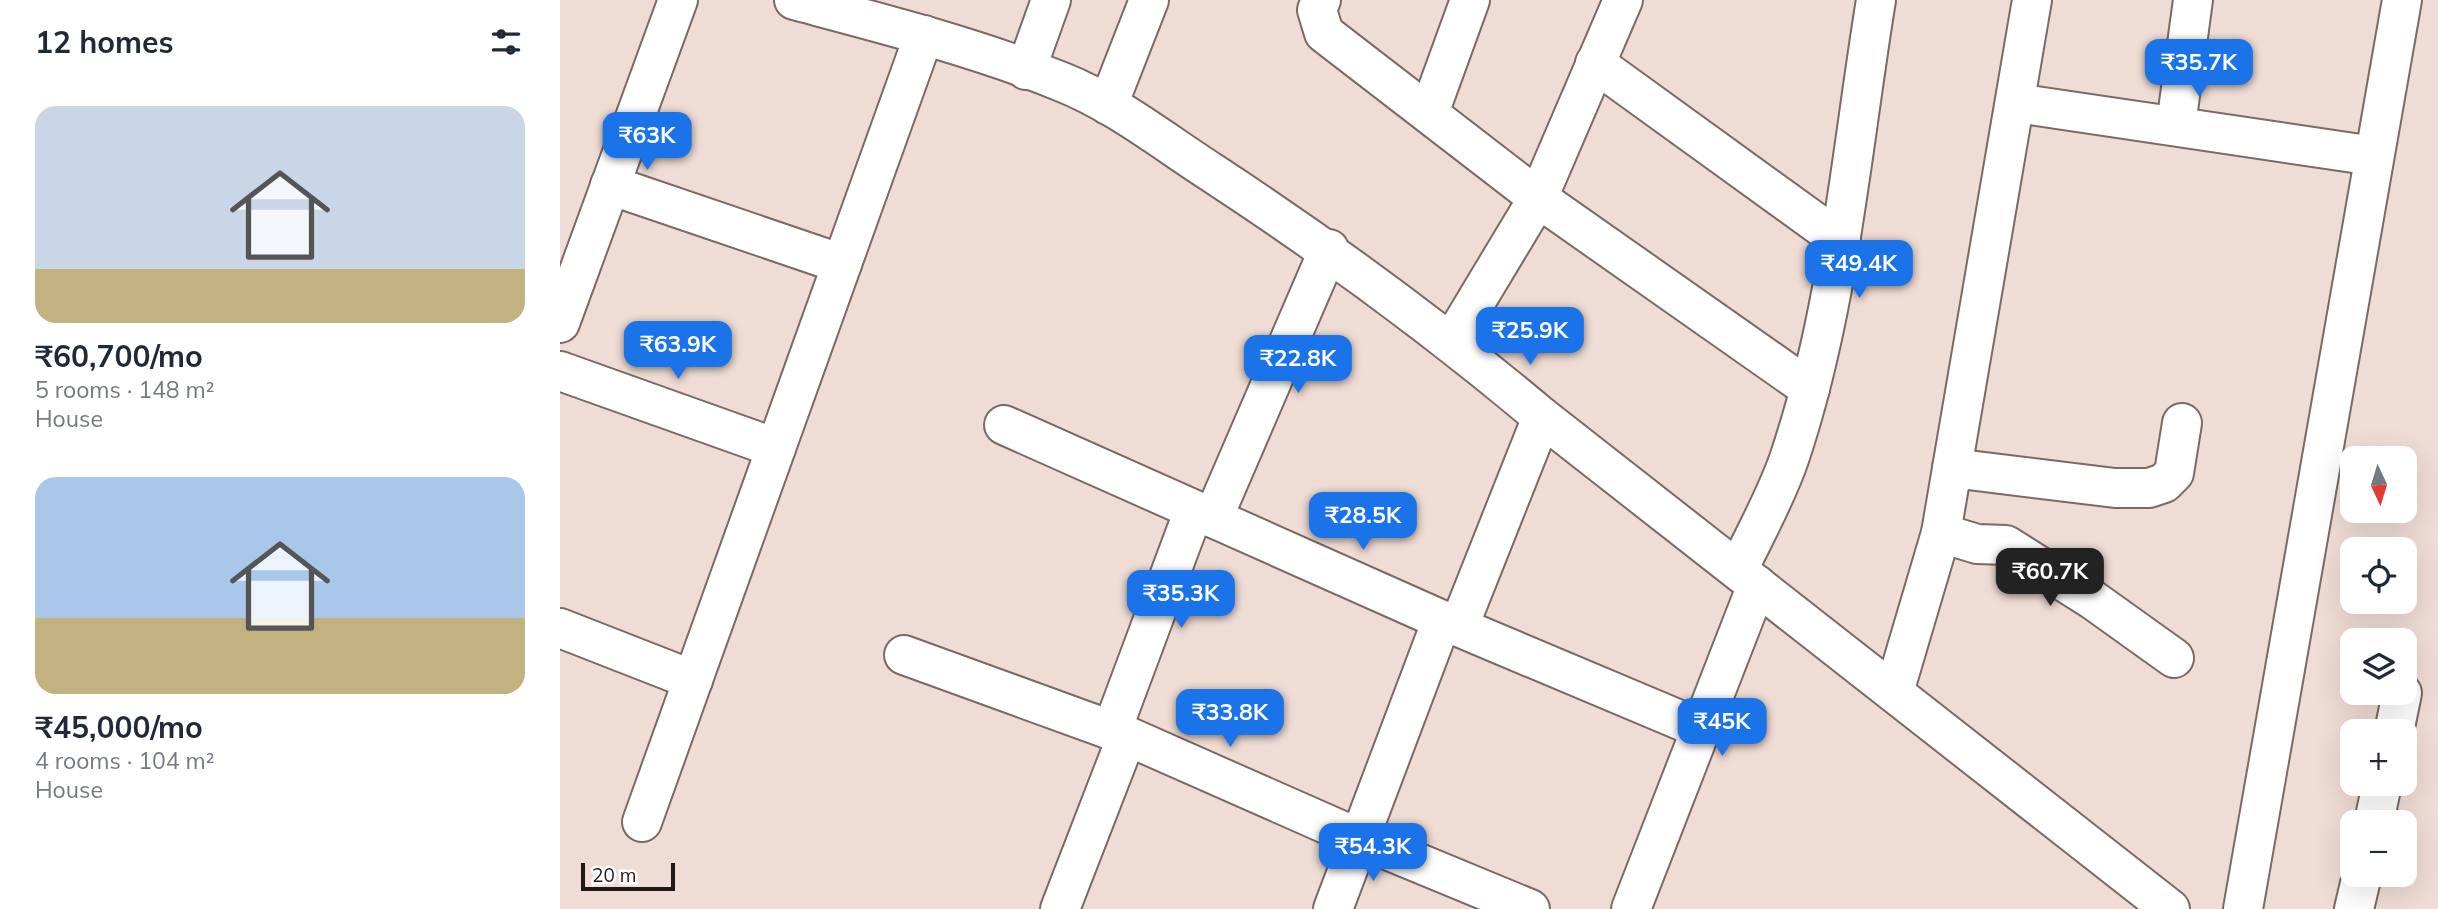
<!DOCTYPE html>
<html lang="en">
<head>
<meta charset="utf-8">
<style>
	:root { --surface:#fff; --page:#f6f6f7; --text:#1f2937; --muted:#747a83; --accent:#1a73e8 }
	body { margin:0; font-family:Mulish,sans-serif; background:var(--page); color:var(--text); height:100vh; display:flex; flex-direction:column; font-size:26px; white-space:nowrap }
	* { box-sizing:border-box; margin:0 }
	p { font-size:23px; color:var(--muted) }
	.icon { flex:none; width:38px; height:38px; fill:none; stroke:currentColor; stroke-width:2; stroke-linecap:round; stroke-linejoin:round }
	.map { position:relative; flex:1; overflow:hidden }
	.details { display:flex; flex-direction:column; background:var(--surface); width:560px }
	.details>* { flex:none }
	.needle { width:46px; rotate:176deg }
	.buttons { position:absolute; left:1780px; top:446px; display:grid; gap:14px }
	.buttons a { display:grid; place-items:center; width:77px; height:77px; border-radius:14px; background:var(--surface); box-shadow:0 7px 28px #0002; font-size:35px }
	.scale { position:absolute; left:21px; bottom:18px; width:94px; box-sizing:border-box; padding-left:7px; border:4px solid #1f1816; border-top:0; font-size:19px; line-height:24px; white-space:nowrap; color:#1f1816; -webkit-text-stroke:5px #fff; paint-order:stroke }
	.price { position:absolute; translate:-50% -60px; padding:0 16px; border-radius:14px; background:var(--accent); color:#fff; font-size:23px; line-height:46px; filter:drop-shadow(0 2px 4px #0008) }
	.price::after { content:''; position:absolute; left:50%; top:42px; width:21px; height:16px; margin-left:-10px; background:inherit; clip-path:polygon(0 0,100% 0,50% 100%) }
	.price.selected { background:#222; color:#fff }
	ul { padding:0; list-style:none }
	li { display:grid; align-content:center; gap:14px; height:371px; padding:0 35px }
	li span { display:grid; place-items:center; height:217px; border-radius:21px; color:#555 }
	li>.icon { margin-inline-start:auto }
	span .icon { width:126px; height:126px; fill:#fffc; stroke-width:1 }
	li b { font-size:30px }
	h2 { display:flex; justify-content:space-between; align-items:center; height:84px; padding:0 35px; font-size:30px }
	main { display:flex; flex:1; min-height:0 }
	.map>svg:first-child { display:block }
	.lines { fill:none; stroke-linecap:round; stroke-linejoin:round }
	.minor-casing { stroke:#7a6a63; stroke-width:42 }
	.minor { stroke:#fff; stroke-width:38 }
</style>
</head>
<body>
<main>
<section class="details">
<h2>12 homes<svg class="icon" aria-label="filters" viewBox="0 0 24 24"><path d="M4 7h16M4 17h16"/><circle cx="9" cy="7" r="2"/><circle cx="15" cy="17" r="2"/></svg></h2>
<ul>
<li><span style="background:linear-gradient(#c9d6e8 75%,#c2b280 0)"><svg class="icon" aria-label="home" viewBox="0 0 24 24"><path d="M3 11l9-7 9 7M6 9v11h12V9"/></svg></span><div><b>₹60,700/mo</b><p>5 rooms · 148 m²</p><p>House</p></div></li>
<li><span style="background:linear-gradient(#a9c7e8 65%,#c2b280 0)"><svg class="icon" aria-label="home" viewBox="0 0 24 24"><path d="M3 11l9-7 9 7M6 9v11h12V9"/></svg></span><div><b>₹45,000/mo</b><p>4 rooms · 104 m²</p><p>House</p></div></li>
</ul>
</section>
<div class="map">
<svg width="1878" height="909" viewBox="0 0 1878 909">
	<rect width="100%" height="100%" fill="#efdcd4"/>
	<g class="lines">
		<defs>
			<g id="minor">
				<path d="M 234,0 C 324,24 415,47 502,82 C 555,103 603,141 651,172 C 767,248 876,328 982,417 L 1610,909"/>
				<path d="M 761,0 L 757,10 L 764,33 L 978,198 L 1250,389"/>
				<path d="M 1035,63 L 1281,241"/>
				<path d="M 466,70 L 491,0"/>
				<path d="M 1456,103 L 1814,156"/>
				<path d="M 548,105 L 589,0"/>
				<path d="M 869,113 L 910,0"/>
				<path d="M 1616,125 L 1633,0"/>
				<path d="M 50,185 L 282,264"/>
				<path d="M 0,323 L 118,0"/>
				<path d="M 892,341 L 978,198 L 1063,0"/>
				<path d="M 0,371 L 216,448"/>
				<path d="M 444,425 L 882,620 L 1141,729"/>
				<path d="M 1392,468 L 1555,488 L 1589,488 L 1604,483 L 1614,473 L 1622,423"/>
				<path d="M 653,518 L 769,249"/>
				<path d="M 1381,533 L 1417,544 L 1446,545 L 1533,600 L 1614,658"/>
				<path d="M 1178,570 C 1195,534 1216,497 1229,459 C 1279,311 1291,153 1316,0"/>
				<path d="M 899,626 L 982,417"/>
				<path d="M 0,628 L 133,680"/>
				<path d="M 344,655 L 567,736 L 798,838 L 970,909"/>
				<path d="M 1334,692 L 1381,533 L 1472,0"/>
				<path d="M 552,730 L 634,510"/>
				<path d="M 1834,732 L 1842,693"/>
				<path d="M 82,822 L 364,35"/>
				<path d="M 1814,822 L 1822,784"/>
				<path d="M 500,909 L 567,736"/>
				<path d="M 773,909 L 882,620"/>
				<path d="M 1071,909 L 1197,585"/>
				<path d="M 1683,909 L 1842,0"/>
				<path d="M 1794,909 L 1802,875"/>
			</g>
		</defs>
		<use href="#minor" class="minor-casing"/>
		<use href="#minor" class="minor"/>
	</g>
</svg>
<div class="buttons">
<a><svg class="needle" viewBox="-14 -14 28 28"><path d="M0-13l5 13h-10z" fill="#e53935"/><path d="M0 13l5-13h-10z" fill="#747a83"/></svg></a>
<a><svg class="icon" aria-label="locate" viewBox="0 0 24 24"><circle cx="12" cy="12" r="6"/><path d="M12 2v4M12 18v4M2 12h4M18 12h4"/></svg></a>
<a><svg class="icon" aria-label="layers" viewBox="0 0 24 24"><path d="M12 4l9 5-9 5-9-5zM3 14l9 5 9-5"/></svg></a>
<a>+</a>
<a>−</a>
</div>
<div class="scale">20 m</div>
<b class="price" style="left:1639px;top:99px">₹35.7K</b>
<b class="price" style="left:87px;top:172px">₹63K</b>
<b class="price" style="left:1299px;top:300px">₹49.4K</b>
<b class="price" style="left:970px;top:367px">₹25.9K</b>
<b class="price" style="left:118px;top:381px">₹63.9K</b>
<b class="price" style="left:738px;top:395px">₹22.8K</b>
<b class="price" style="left:803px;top:552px">₹28.5K</b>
<b class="price selected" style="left:1490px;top:608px">₹60.7K</b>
<b class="price" style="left:621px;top:630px">₹35.3K</b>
<b class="price" style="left:670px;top:749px">₹33.8K</b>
<b class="price" style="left:1162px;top:758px">₹45K</b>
<b class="price" style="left:813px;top:883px">₹54.3K</b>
</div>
</main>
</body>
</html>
